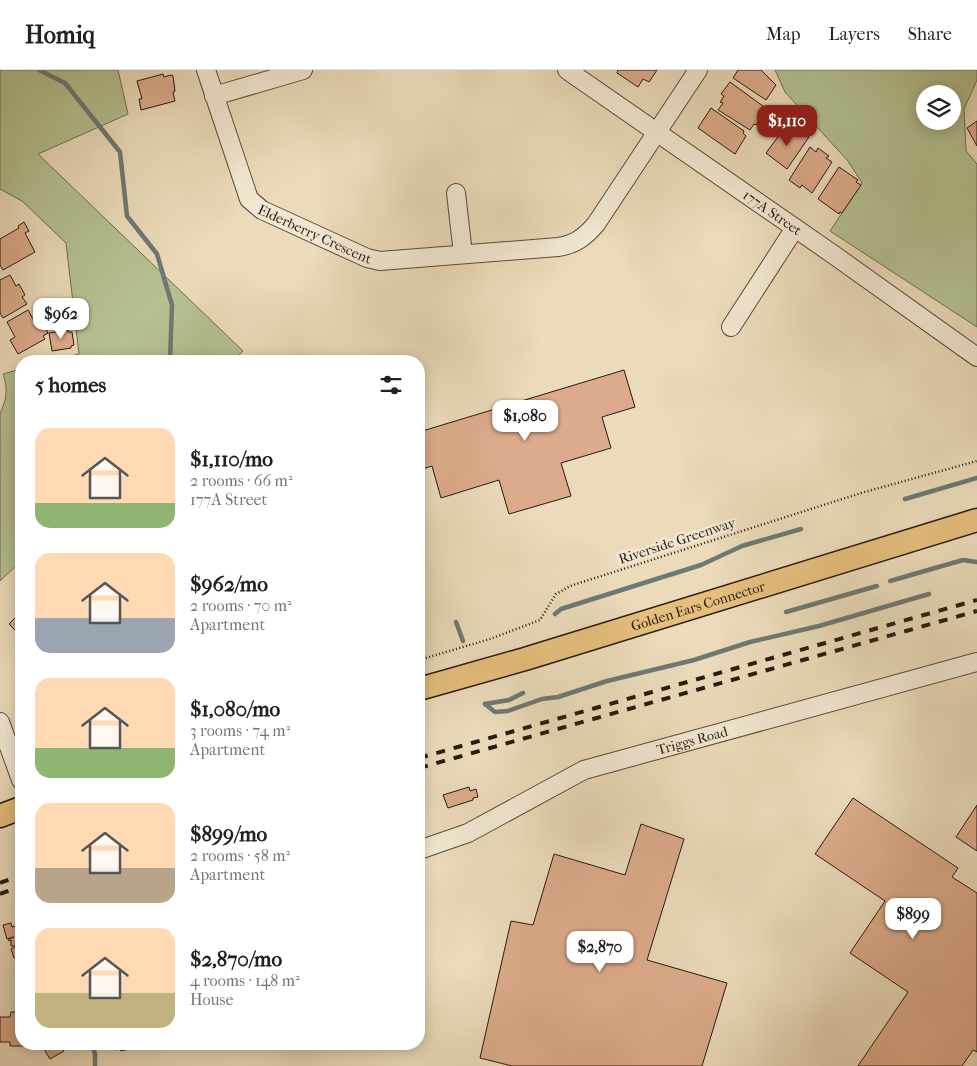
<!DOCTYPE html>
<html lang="en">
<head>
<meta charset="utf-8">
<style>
	:root { --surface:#fff; --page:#f6f6f6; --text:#202124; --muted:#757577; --line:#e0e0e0; --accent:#8f2418 }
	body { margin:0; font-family:"IM FELL French Canon",serif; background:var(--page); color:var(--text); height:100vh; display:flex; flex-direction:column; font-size:19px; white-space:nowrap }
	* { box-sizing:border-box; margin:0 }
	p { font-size:16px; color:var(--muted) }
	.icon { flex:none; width:28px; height:28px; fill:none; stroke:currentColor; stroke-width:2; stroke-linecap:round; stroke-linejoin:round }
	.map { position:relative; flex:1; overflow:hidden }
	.sheet { position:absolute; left:15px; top:285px; width:410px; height:695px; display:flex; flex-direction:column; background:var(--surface); border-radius:20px; box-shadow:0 2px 12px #0003 }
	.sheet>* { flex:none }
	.controls { position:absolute; left:916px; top:15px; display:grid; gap:10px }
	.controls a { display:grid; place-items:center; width:45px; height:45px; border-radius:50%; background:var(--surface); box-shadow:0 2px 12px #0003; font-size:25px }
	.price { position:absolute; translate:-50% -42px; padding:0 11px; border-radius:10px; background:#fff; color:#222; font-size:16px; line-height:32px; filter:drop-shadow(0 1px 2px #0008) }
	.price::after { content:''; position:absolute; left:50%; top:30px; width:15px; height:11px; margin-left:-8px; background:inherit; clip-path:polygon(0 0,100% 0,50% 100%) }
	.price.on { background:var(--accent); color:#fff }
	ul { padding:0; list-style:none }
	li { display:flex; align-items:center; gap:15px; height:125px; padding:0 20px }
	li span { display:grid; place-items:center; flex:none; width:140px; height:100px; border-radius:15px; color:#555 }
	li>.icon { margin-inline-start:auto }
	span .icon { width:60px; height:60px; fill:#fffc; stroke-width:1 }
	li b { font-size:21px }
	h2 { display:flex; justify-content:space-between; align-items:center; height:60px; padding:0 20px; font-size:21px }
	header { display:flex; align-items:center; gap:30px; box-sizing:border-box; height:70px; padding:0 25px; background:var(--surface); border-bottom:1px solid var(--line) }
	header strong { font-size:24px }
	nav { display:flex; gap:28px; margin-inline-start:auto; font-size:18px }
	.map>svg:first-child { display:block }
	.green { fill:#b5c191; stroke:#6e6e50; fill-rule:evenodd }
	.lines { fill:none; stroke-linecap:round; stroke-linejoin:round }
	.stream { stroke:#6d7974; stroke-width:4.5 }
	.building { fill:#dcab8b; stroke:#281a0f }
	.minor-casing { stroke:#594a3a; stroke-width:20 }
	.major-casing { stroke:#281a0f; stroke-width:25 }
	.path { stroke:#281a0f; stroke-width:2.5; stroke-dasharray:1 2.5; stroke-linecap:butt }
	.minor { stroke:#f2e8d2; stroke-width:18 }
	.major { stroke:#e6be7d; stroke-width:22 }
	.rail { stroke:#281a0f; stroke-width:4; stroke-dasharray:9 9; stroke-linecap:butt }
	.labels { text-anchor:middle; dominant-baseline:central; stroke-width:5; stroke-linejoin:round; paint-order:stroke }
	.street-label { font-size:14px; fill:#281a0f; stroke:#f2e8d2 }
</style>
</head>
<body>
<header>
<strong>Homiq</strong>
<nav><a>Map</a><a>Layers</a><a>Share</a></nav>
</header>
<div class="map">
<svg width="977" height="996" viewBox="0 0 977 996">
	<rect width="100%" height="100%" fill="#ebdbba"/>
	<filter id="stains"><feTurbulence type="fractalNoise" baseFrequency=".004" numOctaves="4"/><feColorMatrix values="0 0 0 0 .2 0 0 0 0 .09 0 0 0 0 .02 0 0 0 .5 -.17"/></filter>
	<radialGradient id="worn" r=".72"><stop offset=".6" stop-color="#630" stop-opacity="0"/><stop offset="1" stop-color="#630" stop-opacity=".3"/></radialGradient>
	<g class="green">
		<path d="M 0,0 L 118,0 L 128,44 L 38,84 L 243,281 L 233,291 L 52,291 L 79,284 L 66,173 L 22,131 L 0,119 Z"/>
		<path d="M 775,0 L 977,0 L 977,10 L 964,39 L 966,81 L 977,94 L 977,257 L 830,161 L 862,113 L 848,91 L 785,22 ZM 925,24 L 952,24 L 952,51 L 925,51 Z"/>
		<path d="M 21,299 L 21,491 L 0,511 L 0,343 C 7,330 8,318 3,304 Z"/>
	</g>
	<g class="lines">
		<g class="stream">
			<path d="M 39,0 L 65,13 L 120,82 L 127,146 L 157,184 L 172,235 L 170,291"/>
			<path d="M 905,429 L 977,408"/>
			<path d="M 890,511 L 963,490 L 977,492"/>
			<path d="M 786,542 L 877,516"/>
			<path d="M 555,544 L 561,539 L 701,495 L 742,476 L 801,459"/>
			<path d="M 456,552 L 463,571"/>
			<path d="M 485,634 L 495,642 L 508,641 L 542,629 L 558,627 L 607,611 L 694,590 L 750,572 L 819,556 L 929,524"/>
			<path d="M 485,634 L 509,630 L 523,623"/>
			<path d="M 92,974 L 95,984 L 95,996"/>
		</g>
	</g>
	<g class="building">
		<path d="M 618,0 L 657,0 L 649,12 L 643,9 L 638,17 L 617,3 Z"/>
		<path d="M 738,0 L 761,0 L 776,15 L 766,30 L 733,8 Z"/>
		<path d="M 163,4 L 164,7 L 171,5 L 173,6 L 175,21 L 173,22 L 175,31 L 141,40 L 139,29 L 142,29 L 137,11 Z"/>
		<path d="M 730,12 L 767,39 L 756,55 L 754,54 L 750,60 L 718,40 L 723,33 L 720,32 L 724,26 L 721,24 Z"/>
		<path d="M 711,38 L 744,61 L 743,63 L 746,66 L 735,84 L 698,58 Z"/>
		<path d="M 977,51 L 977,76 L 967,58 Z"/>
		<path d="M 789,58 L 800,66 L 803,63 L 809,67 L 787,99 L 766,83 L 783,60 L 786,62 Z"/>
		<path d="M 810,77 L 816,82 L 818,78 L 829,86 L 826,88 L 832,92 L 812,123 L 802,115 L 800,118 L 789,110 Z"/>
		<path d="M 839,97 L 858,110 L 856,112 L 861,115 L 842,143 L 840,142 L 839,144 L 818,129 Z"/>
		<path d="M 24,152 L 29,161 L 25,163 L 35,182 L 3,200 L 0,195 L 0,169 L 19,158 L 18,156 Z"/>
		<path d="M 10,205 L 16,216 L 19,214 L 25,225 L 22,227 L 27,234 L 3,248 L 0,243 L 0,210 Z"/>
		<path d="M 28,240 L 38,258 L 44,255 L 48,263 L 43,266 L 45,269 L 18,284 L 10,270 L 15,267 L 7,252 Z"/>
		<path d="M 68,260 L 68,262 L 72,262 L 74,275 L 71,276 L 71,278 L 52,281 L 49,263 Z"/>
		<path d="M 624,300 L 635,337 L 602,347 L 611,378 L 561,393 L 571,426 L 509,444 L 499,410 L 441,428 L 432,396 L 419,400 L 419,362 Z"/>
		<path d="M 21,539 L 21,556 L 16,561 L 9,554 L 19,544 L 17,543 Z"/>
		<path d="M 469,717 L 470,721 L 476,719 L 478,727 L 473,728 L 473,730 L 448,738 L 443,725 Z"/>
		<path d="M 853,728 L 958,798 L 952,807 L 977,823 L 977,982 L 973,980 L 962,996 L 858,996 L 908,922 L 850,883 L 885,831 L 815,784 Z"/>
		<path d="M 977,735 L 977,781 L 956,767 Z"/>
		<path d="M 641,754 L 684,769 L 647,890 L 727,913 L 702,996 L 512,996 L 480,988 L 511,851 L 533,855 L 554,784 L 625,805 Z"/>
		<path d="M 11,853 L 12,857 L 21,854 L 21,885 L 14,888 L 11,879 L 16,876 L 11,876 L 11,870 L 9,871 L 8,869 L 14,867 L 7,869 L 3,855 Z"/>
		<path d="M 11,942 L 21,942 L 21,974 L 24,974 L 24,976 L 10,976 L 10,972 L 0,972 L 0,947 L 10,947 Z"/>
		<path d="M 32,974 L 63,974 L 61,975 L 64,981 L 50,989 L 41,974 L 34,978 Z"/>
		<path d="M 113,974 L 149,974 L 121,981 L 120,979 L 115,980 Z"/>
	</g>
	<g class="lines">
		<defs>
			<g id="minor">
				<path id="s1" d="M 206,0 L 249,129 L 262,140 L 367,188 L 380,191 L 558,177 C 574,175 585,167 596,154 L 698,0"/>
				<path id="s2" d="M 567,0 L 834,185 L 977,287"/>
				<path d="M 214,26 L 303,0"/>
				<path d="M 456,123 L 463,184"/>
				<path d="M 731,257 L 795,158"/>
				<path d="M 0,652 L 21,710"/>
				<path id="s3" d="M 419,780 L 468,763 L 584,700 L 977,592"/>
			</g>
			<g id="major">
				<path id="s4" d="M 419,619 L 525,589 L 977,450"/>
				<path d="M 0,746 L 21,738"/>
			</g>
		</defs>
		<use href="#minor" class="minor-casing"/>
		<use href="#major" class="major-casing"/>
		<path class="path" d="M 419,590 L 490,569 L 540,550 L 556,524 L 570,516 L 861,423 L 977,391"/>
		<use href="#minor" class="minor"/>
		<use href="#major" class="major"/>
		<g class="rail">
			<path d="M 419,688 L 977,530"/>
			<path d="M 419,698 L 977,541"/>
			<path d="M 0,813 L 21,805"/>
			<path d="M 0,824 L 21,816"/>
		</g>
	</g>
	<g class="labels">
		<g class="street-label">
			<text stroke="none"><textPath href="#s2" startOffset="250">177A Street</textPath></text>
			<text stroke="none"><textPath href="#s1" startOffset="211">Elderberry Crescent</textPath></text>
			<text transform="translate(677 471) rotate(-18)">Riverside Greenway</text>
			<text stroke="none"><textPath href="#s4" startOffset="291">Golden Ears Connector</textPath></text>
			<text stroke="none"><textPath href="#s3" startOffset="296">Triggs Road</textPath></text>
		</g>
	</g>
	<rect width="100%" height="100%" filter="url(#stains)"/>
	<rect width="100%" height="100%" fill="url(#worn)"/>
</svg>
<div class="controls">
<a><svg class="icon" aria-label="layers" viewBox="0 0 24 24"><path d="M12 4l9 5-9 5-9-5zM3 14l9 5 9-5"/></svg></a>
</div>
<b class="price on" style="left:787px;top:77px">$1,110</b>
<b class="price" style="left:61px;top:270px">$962</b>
<b class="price" style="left:525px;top:372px">$1,080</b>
<b class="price" style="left:913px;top:870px">$899</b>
<b class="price" style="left:600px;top:903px">$2,870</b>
<section class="sheet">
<h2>5 homes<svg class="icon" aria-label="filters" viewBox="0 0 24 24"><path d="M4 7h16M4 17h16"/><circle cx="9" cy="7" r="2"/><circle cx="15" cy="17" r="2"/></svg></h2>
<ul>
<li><span style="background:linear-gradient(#ffd9b3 75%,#8fb573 0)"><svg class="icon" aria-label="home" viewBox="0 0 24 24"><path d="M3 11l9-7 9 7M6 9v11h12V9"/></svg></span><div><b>$1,110/mo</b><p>2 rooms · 66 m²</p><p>177A Street</p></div></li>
<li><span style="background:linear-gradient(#ffd9b3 65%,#9aa5b1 0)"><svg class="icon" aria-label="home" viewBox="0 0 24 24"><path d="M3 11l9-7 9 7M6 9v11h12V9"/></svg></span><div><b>$962/mo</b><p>2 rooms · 70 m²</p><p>Apartment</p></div></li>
<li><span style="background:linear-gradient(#ffd9b3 70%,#8fb573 0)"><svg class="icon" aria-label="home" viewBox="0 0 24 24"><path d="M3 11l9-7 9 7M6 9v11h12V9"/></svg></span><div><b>$1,080/mo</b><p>3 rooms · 74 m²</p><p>Apartment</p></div></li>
<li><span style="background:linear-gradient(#ffd9b3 65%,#b9a48a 0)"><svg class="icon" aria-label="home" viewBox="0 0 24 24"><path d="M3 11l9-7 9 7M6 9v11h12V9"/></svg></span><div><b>$899/mo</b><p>2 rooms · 58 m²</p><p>Apartment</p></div></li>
<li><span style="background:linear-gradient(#ffd9b3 65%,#c2b280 0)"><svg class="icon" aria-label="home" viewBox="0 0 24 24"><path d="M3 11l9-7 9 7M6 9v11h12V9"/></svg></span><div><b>$2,870/mo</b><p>4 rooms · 148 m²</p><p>House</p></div></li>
</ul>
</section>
</div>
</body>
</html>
